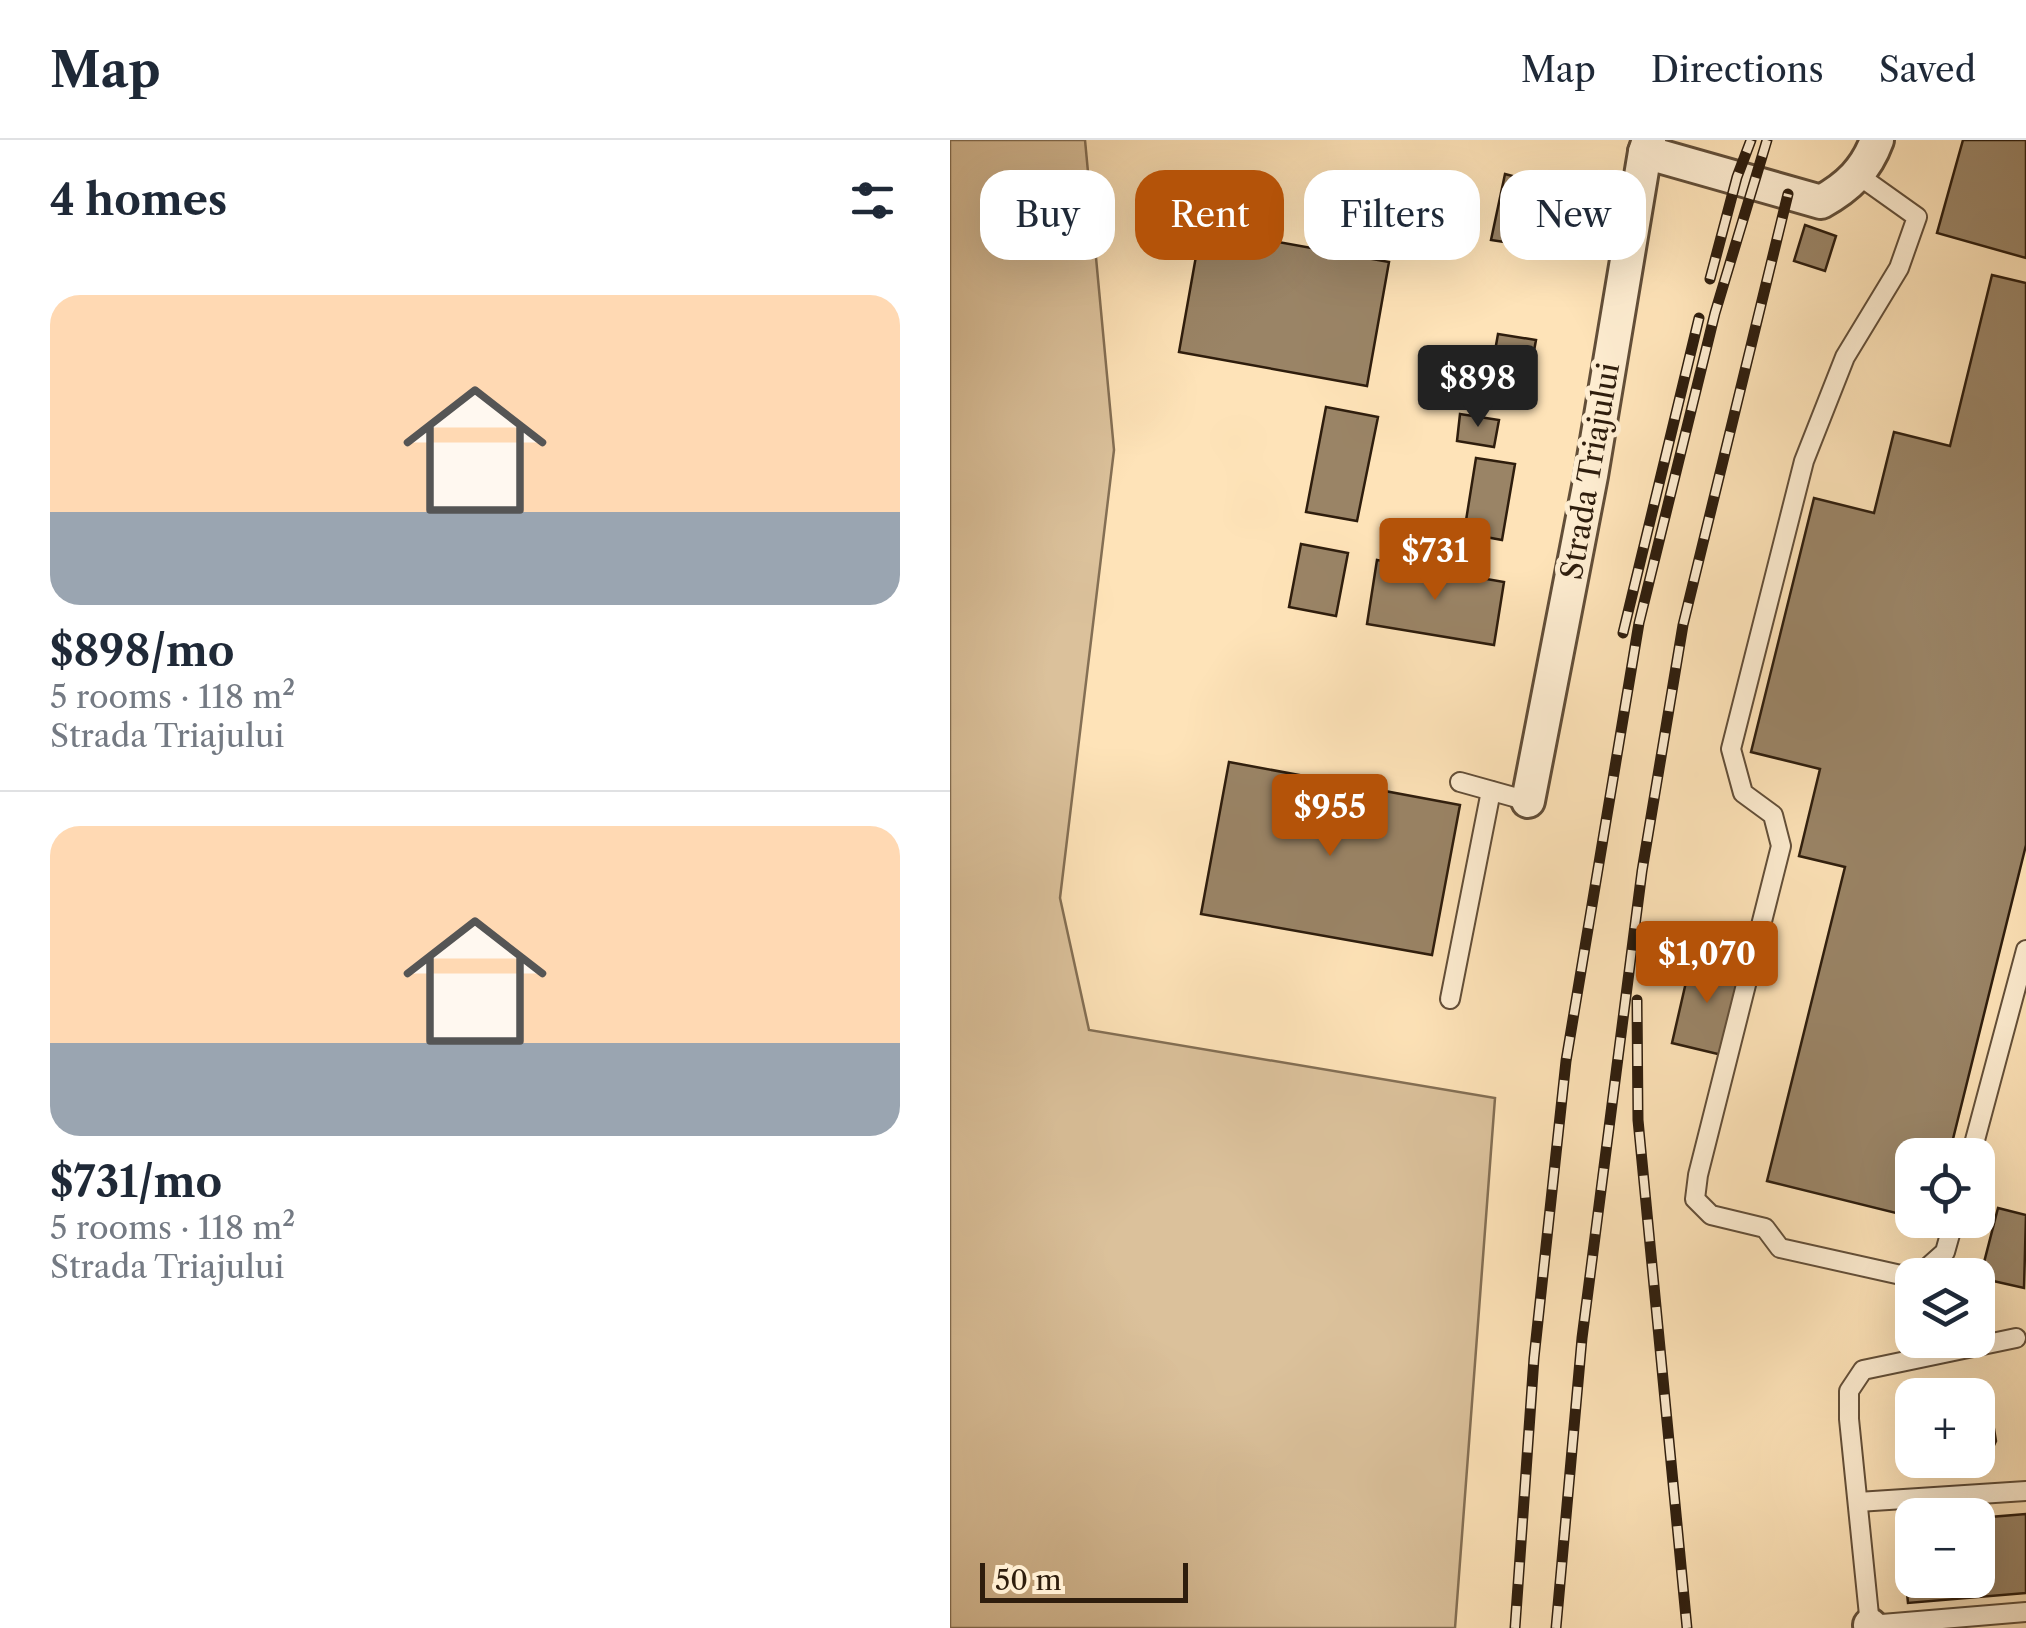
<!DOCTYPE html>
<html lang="en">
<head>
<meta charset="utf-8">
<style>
	:root { --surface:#fff; --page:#f6f6f7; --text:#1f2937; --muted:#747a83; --line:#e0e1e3; --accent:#b45309 }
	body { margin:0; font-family:"Libre Caslon Text",serif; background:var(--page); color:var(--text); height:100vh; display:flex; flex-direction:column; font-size:38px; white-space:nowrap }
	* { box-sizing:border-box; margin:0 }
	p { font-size:32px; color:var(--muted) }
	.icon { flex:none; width:55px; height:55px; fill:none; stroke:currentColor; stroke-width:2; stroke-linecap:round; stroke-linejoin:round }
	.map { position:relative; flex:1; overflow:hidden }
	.sheet { display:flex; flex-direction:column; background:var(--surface); width:950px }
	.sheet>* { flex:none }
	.top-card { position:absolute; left:30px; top:30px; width:895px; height:90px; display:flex; gap:20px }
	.tools { position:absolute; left:945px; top:998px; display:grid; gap:20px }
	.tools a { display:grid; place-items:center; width:100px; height:100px; border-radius:20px; background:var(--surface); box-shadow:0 10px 40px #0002; font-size:50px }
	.scale { position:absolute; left:30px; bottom:25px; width:208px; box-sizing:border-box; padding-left:10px; border:5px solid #2e1d0d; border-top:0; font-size:28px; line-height:35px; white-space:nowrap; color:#2e1d0d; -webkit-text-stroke:8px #feedd1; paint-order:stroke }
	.price { position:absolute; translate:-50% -85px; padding:0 22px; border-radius:10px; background:var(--accent); color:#fff; font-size:32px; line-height:65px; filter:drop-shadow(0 2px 5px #0008) }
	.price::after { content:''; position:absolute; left:50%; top:60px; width:30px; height:22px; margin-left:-15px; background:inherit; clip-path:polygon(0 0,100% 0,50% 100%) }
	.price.on { background:#222; color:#fff }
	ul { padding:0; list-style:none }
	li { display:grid; align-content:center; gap:20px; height:530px; padding:0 50px }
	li+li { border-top:2px solid var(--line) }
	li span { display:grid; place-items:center; height:310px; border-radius:30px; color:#555 }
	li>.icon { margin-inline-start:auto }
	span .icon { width:180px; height:180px; fill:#fffc; stroke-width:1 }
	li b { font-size:42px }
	h2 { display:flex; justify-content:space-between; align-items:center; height:120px; padding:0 50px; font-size:42px }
	.pill { padding:0 35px; border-radius:30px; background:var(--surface); box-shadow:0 10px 40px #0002; font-size:35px; line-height:90px }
	.pill.on { background:var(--accent); color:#fff }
	header { display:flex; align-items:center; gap:60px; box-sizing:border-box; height:140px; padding:0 50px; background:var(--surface); border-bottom:2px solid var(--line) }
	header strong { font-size:48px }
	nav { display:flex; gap:55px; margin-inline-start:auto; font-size:35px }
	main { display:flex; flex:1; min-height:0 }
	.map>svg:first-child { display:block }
	.green { fill:#dbc19b; stroke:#846f54; stroke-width:2.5 }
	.building { fill:#9a8466; stroke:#2e1d0d; stroke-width:2.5 }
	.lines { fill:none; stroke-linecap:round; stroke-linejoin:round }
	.lane-casing { stroke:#624e38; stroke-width:22 }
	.street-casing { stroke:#624e38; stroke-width:38 }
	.lane { stroke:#feedd1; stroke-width:18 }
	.street { stroke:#feedd1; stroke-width:32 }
	.rail-casing { stroke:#2e1d0d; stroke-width:11 }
	.rail { stroke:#feedd1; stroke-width:8; stroke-dasharray:22; stroke-linecap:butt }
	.labels { text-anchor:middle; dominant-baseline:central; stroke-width:10; stroke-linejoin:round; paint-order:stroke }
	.street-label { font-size:30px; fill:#2e1d0d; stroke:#feedd1 }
</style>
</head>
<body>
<header>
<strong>Map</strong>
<nav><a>Map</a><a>Directions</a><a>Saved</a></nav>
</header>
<main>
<section class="sheet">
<h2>4 homes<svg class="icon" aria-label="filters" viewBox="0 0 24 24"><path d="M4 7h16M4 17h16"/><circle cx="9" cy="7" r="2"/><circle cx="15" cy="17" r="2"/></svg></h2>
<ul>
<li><span style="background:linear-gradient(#ffd9b3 70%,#9aa5b1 0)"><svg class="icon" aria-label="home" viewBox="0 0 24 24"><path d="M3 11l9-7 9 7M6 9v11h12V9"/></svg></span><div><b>$898/mo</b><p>5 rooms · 118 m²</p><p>Strada Triajului</p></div></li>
<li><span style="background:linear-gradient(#ffd9b3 70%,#9aa5b1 0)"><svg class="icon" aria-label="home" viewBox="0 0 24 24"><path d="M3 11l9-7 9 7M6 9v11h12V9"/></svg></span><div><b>$731/mo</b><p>5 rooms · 118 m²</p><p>Strada Triajului</p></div></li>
</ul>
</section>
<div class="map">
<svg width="1076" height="1488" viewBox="0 0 1076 1488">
	<rect width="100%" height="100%" fill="#fee3b8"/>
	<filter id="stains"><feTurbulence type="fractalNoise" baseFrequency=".002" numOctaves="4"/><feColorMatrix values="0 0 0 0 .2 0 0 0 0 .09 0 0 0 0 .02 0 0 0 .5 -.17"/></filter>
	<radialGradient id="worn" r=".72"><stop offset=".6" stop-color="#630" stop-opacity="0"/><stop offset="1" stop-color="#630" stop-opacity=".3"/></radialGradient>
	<path class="green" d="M 0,0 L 135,0 L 164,310 L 110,758 L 139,890 L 545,958 L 505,1488 L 0,1488 Z"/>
	<g class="building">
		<path d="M 1013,0 L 1076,0 L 1076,118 L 987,93 Z"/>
		<path d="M 555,34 L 586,42 L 574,105 L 541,100 Z"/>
		<path d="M 855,85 L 886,96 L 875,131 L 844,121 Z"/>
		<path d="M 251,88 L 439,122 L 417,246 L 229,212 Z"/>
		<path d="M 1042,135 L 1076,143 L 1076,705 L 999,1015 L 962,1015 L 962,1077 L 817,1041 L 895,727 L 849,716 L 870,629 L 801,612 L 864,358 L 924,373 L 944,292 L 1000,306 Z"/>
		<path d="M 548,194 L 586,200 L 577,249 L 539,245 Z"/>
		<path d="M 376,267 L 428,277 L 407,381 L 356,372 Z"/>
		<path d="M 510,274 L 549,280 L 544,307 L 507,301 Z"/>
		<path d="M 526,318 L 565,324 L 552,400 L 514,393 Z"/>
		<path d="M 351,404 L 398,413 L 386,476 L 339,467 Z"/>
		<path d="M 427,420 L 554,442 L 544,505 L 417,484 Z"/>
		<path d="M 279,622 L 510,665 L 482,815 L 251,774 Z"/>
		<path d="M 742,816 L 793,830 L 772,915 L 722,903 Z"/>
		<path d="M 1048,1068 L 1076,1075 L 1074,1148 L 1030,1138 Z"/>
		<path d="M 1028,1270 L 1043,1283 L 1046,1301 L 1038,1318 L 1030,1323 L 1012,1325 L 1001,1320 L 1028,1320 Z"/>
		<path d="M 1076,1374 L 1076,1453 L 958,1463 L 950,1384 L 962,1383 L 962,1440 L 1028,1440 L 1028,1378 Z"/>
	</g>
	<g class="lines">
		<defs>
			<g id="lane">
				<path d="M 908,35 L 967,77 L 949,128 L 895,217 L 854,321 L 781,609 L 793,653 L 823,675 L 831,706 L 748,1035 L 745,1059 L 761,1075 L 815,1088 L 830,1108 L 951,1135 L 977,1128 L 995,1112 L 1004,1080"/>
				<path d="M 510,642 L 578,661"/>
				<path d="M 500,859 L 541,651"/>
				<path d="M 1021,1015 L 1076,810"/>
				<path d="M 1066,1198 L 913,1230 L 899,1251 L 899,1279 L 920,1485 L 1076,1472"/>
				<path d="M 908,1362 L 1076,1351"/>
			</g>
			<g id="street">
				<path d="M 695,12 L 871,62 C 898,47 916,30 927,0"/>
				<path d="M 578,661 L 641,336 L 695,12 L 699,0"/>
				<path d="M 920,1485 L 921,1488"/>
			</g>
		</defs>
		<use href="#lane" class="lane-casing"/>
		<use href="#street" class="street-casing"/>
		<use href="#lane" class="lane"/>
		<use href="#street" class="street"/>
		<defs>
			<g id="rail">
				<path d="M 760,139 L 787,37 L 801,0"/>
				<path d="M 673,493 L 749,178"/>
				<path d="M 687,860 L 688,980 L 737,1488"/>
				<path d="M 565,1488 L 584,1218 L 616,921 L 689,483 L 765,173 L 817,0"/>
				<path d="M 606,1488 L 632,1198 L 692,731 L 733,485 L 838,54"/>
			</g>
		</defs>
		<use href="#rail" class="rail-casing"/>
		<use href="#rail" class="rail"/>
	</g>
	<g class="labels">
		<g class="street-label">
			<text transform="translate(640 331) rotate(-80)">Strada Triajului</text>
		</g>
	</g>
	<rect width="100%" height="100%" filter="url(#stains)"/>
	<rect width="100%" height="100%" fill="url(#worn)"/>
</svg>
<div class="tools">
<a><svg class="icon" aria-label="locate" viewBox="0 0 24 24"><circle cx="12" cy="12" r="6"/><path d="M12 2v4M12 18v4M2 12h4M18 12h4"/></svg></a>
<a><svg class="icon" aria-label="layers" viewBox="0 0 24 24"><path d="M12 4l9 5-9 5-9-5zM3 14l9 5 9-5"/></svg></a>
<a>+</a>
<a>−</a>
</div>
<div class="scale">50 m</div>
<b class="price on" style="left:528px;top:290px">$898</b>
<b class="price" style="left:485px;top:463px">$731</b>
<b class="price" style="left:380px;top:719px">$955</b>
<b class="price" style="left:757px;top:866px">$1,070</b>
<div class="top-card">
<a class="pill">Buy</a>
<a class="pill on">Rent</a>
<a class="pill">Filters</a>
<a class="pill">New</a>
</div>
</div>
</main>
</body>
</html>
